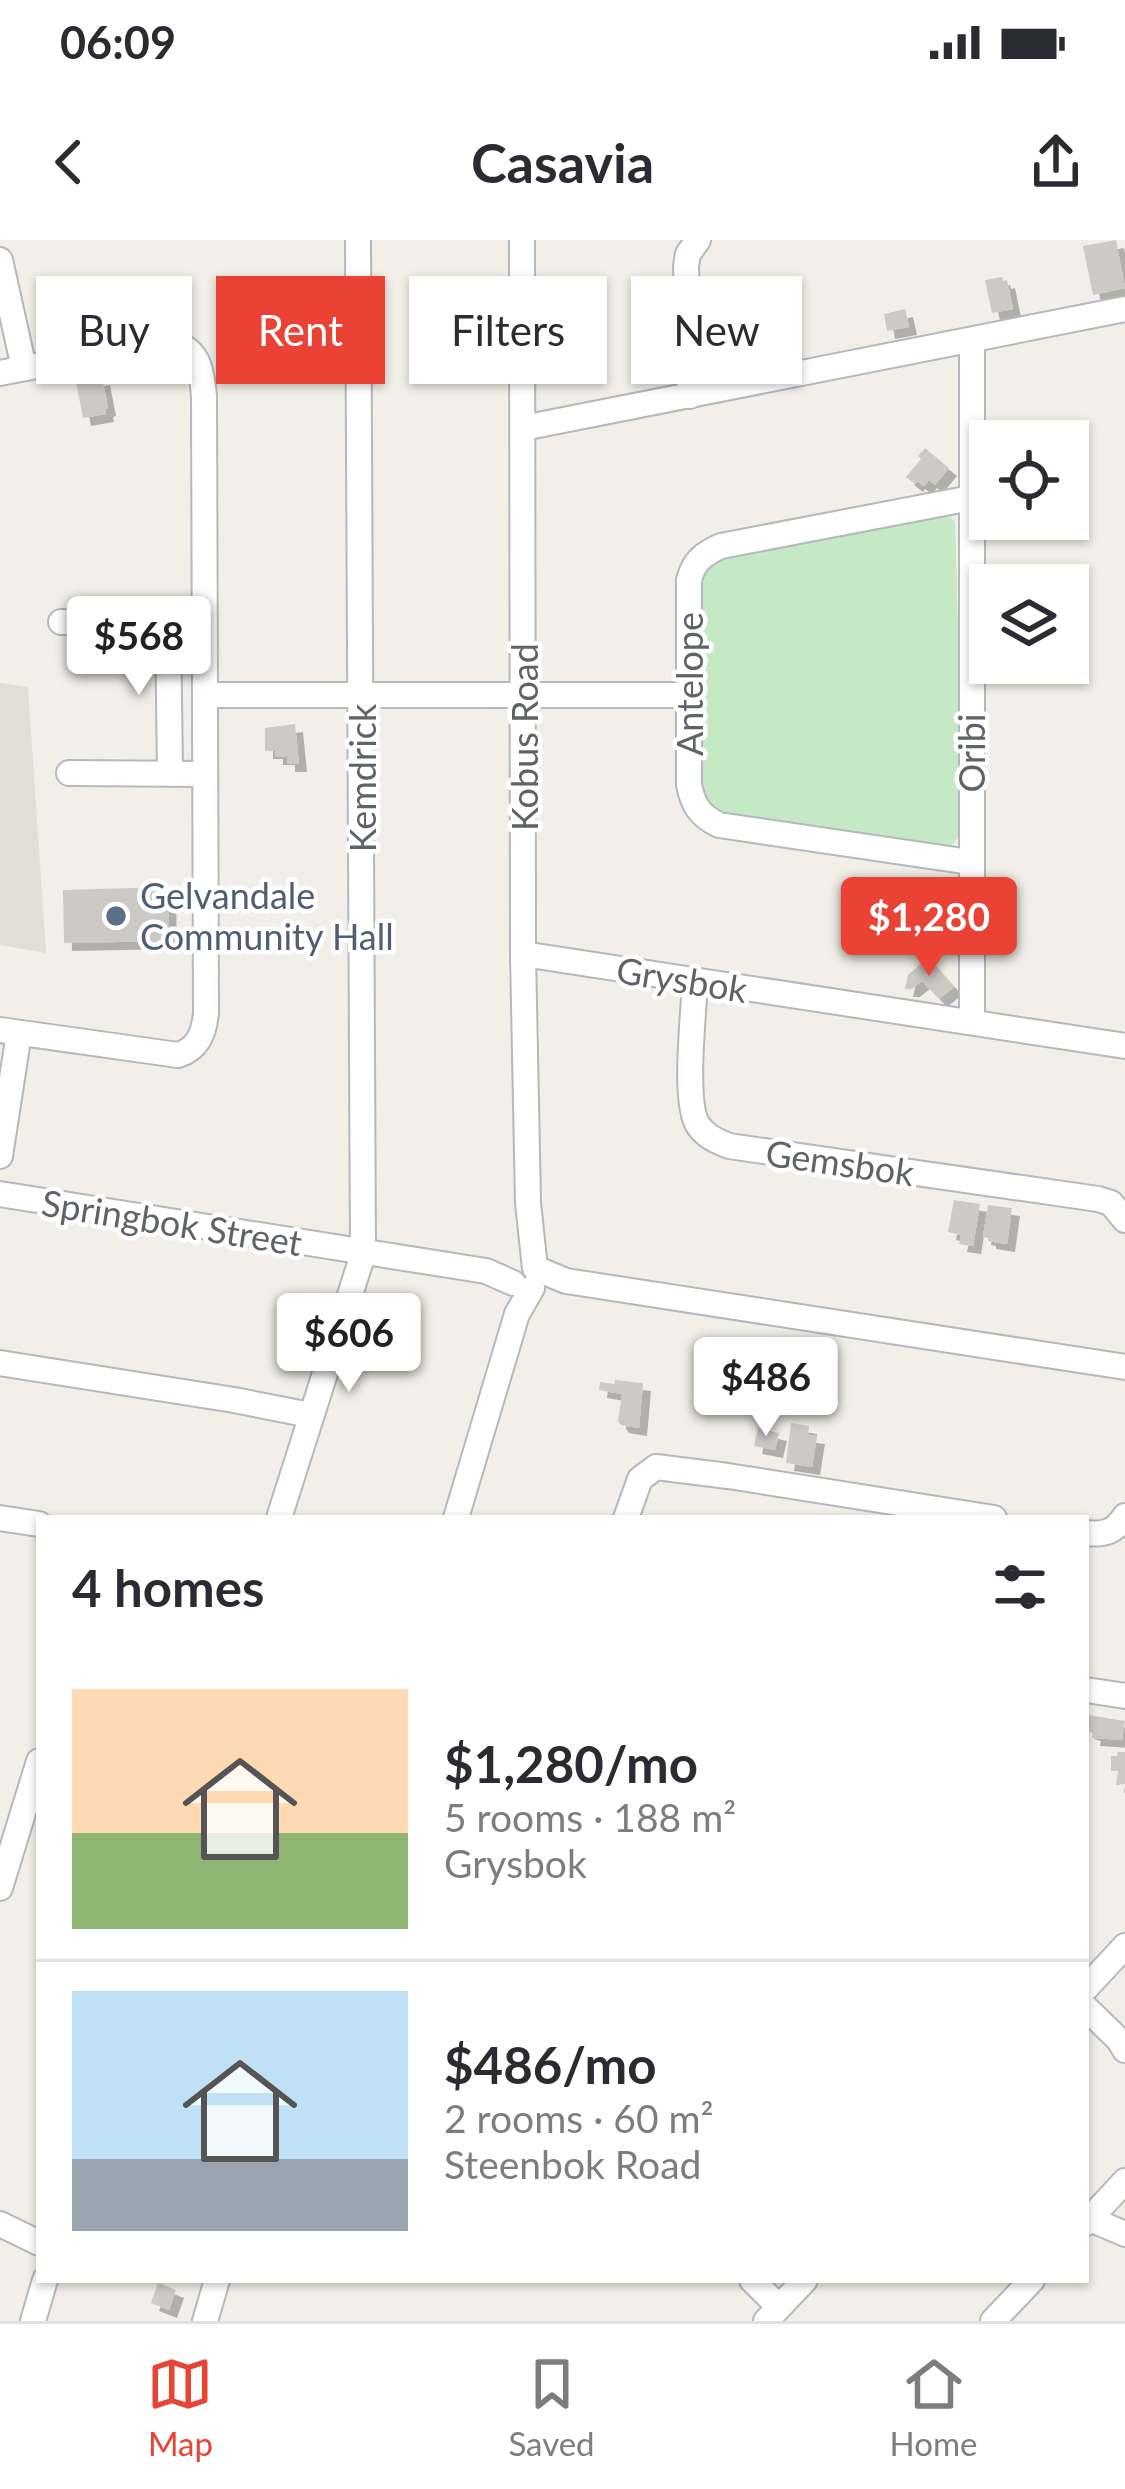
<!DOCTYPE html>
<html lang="en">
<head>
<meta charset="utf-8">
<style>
	:root { --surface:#fff; --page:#f7f7f7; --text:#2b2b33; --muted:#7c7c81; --line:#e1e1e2; --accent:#ea4335 }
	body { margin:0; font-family:Lato,sans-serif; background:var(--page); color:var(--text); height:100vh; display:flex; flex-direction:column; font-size:45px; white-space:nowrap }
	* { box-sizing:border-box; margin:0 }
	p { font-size:39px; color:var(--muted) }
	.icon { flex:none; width:66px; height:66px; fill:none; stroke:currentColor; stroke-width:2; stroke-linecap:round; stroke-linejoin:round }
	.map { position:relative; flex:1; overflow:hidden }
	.panel { position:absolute; left:36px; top:1275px; width:1053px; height:768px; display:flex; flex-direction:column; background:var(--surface); border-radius:0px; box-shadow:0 3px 9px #0004 }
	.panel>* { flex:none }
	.hud { position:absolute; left:36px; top:36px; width:1053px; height:108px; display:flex; gap:24px }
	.fabs { position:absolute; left:969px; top:180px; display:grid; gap:24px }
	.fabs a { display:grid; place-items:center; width:120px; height:120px; border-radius:0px; background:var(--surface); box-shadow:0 3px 9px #0004; font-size:60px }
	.price { position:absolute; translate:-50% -102px; padding:0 27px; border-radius:12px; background:#fff; color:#222; font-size:39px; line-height:78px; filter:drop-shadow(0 3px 6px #0008) }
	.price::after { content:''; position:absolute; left:50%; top:72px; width:36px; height:27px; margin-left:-18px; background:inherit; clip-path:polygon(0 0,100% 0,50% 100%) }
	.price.current { background:var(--accent); color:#fff }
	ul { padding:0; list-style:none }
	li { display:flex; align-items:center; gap:36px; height:300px; padding:0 36px }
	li+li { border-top:3px solid var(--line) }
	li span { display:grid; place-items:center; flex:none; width:336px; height:240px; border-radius:0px; color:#555 }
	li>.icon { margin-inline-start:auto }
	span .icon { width:144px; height:144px; fill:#fffc; stroke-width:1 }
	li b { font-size:51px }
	h2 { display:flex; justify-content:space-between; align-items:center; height:144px; padding:0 36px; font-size:51px }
	.tag { padding:0 42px; border-radius:0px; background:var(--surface); box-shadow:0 3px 9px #0004; font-size:42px; line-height:108px }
	.tag.current { background:var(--accent); color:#fff }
	.status { display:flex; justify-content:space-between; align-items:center; height:84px; padding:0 60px; background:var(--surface); direction:ltr }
	.status svg { height:33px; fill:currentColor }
	header { display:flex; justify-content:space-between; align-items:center; height:156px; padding:0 36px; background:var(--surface); font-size:54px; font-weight:700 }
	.menu { display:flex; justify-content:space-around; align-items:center; height:168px; border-top:3px solid var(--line); background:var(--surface); font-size:33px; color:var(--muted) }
	.menu a { display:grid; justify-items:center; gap:6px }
	.menu .current { color:var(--accent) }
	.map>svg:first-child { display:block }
	.education { fill:#e1ded6 }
	.green { fill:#c5e8c5 }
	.building { fill:#cccac5; filter:url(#shadow) }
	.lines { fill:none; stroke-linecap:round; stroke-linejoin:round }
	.minor-casing { stroke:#b5b8bc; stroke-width:28 }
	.minor { stroke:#fff; stroke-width:24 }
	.service-dot { fill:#5c6f8a; stroke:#fff; stroke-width:4.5 }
	.labels { text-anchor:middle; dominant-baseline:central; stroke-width:9; stroke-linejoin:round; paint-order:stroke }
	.street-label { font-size:36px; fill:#5f6368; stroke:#fff }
	.service-label { font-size:36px; fill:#4e5e75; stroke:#fff; text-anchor:start }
</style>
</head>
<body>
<div class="status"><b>06:09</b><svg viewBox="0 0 49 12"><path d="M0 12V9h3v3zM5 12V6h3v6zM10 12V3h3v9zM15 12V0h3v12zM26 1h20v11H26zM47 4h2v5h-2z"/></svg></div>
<header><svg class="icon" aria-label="back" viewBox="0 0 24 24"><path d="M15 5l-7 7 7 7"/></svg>Casavia<svg class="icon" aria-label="share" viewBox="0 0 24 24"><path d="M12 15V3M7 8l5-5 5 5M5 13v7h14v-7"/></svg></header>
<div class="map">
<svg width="1125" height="2081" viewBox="0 0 1125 2081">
	<defs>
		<filter id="shadow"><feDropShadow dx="8" dy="8" stdDeviation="0" flood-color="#0004"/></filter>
	</defs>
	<rect width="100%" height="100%" fill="#f1efe8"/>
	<path class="education" d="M 0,443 L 28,447 L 46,713 L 0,705 Z"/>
	<path class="green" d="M 948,274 L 955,282 L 964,590 L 949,609 L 720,576 L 700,556 L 697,333 L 712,317 Z"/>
	<g class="building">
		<path d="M 1116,0 L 1125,48 L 1093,55 L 1083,6 Z"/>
		<path d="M 1002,37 L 1003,41 L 1007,40 L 1013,69 L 992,73 L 985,40 Z"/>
		<path d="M 905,69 L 909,87 L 887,91 L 884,74 Z"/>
		<path d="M 496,105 L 496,126 L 473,127 L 473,106 Z"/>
		<path d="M 102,137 L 108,168 L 105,169 L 106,174 L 83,178 L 76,142 Z"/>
		<path d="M 925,208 L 949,228 L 935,245 L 929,240 L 924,246 L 917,241 L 915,244 L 906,237 L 921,219 L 918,216 Z"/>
		<path d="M 295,484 L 299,524 L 287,524 L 287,517 L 275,517 L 275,511 L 265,511 L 265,488 Z"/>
		<path d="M 168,647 L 169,701 L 64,703 L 63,650 Z"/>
		<path d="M 928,718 L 954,747 L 939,759 L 922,741 L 912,749 L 905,749 L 908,735 Z"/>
		<path d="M 954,960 L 980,964 L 973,1006 L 959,1004 L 961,995 L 948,992 Z"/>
		<path d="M 988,965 L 1012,968 L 1007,1004 L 988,1001 L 988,998 L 983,997 Z"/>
		<path d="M 615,1140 L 643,1143 L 639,1188 L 621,1185 L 618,1181 L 622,1154 L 599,1150 L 600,1142 L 614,1144 Z"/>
		<path d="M 791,1183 L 809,1186 L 808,1195 L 817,1196 L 812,1227 L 786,1223 Z"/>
		<path d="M 758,1188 L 779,1193 L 775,1210 L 754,1206 Z"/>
		<path d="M 1088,1475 L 1125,1481 L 1122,1500 L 1092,1498 L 1093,1493 L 1086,1491 Z"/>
		<path d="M 1118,1512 L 1125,1512 L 1125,1544 L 1116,1545 L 1118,1531 L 1111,1531 L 1111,1516 L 1117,1516 Z"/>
		<path d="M 158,2043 L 176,2050 L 169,2070 L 151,2063 Z"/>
	</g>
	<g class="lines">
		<defs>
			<g id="minor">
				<path d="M 522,0 L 523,714 L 528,963 L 535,1028 L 566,1041 L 1125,1127"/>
				<path d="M 0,20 L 24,128"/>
				<path d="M 0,133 L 166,101 C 198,106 202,129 204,157 L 206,773 C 204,793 198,809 178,815 L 0,790"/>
				<path d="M 690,156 L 686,26 L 688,14 L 698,0"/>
				<path d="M 523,188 L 1125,69"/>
				<path d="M 61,382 L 204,386"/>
				<path d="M 168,385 L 170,531"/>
				<path d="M 205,455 L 689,455"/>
				<path d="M 69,533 L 205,534"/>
				<path d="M 970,622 L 719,585 C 700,576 693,565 689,545 L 689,340 C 694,321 703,314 721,306 L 971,258"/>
				<path d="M 523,714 L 1125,806"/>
				<path d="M 695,741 C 694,772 683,862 698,885 C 706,897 717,901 729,906 L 1098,959 L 1111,963 L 1125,980"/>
				<path d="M 972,781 L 972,101"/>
				<path d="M 0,916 L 19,793"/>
				<path d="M 0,954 L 486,1031 L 513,1043"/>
				<path d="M 0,1123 L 234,1160 L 310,1175"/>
				<path d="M 0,1278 L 39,1284"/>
				<path d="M 279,1278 L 363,1014 L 358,0"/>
				<path d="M 456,1278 L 517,1074 L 532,1048"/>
				<path d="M 626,1278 L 640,1239 L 656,1227 L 728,1236 L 994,1278"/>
				<path d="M 1086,1293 C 1104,1295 1115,1292 1125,1276"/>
				<path d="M 1086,1450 L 1125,1456"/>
				<path d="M 0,1648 L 39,1521"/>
				<path d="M 1086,1748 L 1125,1706"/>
				<path d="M 1086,1768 L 1119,1800 L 1125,1810"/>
				<path d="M 1090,1979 L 1125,1994"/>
				<path d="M 1086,1983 L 1125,1941"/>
				<path d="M 0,1984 L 39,2003"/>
				<path d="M 752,2040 L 779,2067"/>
				<path d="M 33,2081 L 45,2040"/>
				<path d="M 205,2081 L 217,2040"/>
				<path d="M 766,2081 L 805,2040"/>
				<path d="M 993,2081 L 1032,2040"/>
			</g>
		</defs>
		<use href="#minor" class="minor-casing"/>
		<use href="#minor" class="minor"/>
	</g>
	<circle class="service-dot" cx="116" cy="676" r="12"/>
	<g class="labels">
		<g class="street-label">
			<text transform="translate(689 444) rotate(-90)">Antelope</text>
			<text transform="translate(524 497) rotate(-90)">Kobus Road</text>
			<text transform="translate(971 513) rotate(-90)">Oribi</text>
			<text transform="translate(362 538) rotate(-90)">Kemdrick</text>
			<text transform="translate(682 739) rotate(9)">Grysbok</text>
			<text transform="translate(840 922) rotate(8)">Gemsbok</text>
			<text transform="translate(172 982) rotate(9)">Springbok Street</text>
		</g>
		<g class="service-label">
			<text x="140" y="655">Gelvandale<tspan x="140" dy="41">Community Hall</tspan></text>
		</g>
	</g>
</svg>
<div class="fabs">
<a><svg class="icon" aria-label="locate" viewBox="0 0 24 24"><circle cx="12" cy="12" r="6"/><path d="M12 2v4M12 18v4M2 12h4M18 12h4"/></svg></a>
<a><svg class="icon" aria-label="layers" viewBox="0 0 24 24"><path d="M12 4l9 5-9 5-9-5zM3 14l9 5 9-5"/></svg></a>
</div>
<b class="price" style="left:139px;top:458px">$568</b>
<b class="price current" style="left:929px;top:739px">$1,280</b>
<b class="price" style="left:349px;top:1155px">$606</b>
<b class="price" style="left:766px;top:1199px">$486</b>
<div class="hud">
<a class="tag">Buy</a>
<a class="tag current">Rent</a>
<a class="tag">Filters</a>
<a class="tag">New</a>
</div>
<section class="panel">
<h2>4 homes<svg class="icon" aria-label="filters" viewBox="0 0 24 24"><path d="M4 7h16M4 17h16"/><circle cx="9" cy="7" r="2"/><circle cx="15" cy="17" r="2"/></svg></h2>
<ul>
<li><span style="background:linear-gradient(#ffd9b3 60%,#8fb573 0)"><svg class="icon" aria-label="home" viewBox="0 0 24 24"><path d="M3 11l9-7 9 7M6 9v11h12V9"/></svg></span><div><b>$1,280/mo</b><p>5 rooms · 188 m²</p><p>Grysbok</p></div></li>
<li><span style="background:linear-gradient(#bfe0f5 70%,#9aa5b1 0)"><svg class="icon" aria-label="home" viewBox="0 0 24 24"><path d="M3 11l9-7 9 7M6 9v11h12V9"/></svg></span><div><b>$486/mo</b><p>2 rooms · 60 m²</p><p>Steenbok Road</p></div></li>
</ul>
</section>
</div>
<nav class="menu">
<a class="current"><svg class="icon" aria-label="map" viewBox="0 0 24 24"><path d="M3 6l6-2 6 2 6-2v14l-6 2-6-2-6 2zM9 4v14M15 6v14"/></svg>Map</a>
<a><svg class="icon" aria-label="saved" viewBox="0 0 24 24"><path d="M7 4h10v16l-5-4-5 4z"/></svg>Saved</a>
<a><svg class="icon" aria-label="home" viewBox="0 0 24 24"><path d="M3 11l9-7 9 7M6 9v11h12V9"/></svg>Home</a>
</nav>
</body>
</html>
